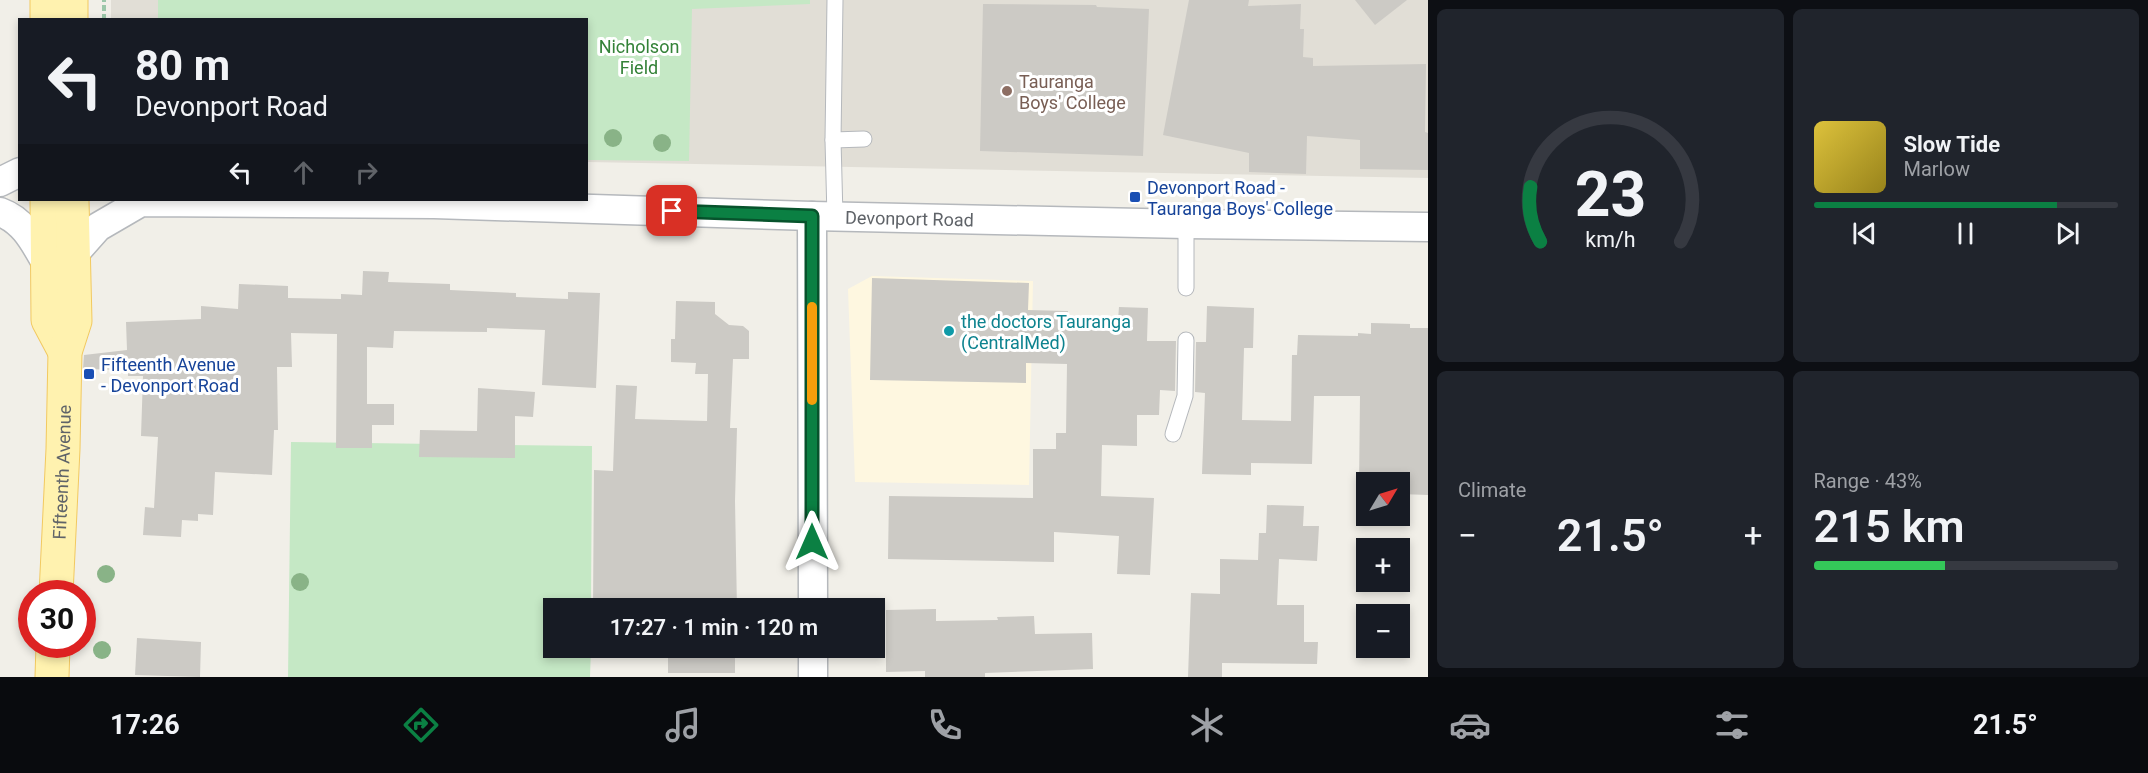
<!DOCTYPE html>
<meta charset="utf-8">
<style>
:root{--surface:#171b24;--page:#20242c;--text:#f1f3f6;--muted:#9ea1a6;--line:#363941;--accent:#0b8043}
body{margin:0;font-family:Roboto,sans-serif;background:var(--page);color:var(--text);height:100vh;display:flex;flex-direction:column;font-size:22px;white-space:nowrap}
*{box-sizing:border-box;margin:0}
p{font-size:20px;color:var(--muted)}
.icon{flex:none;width:33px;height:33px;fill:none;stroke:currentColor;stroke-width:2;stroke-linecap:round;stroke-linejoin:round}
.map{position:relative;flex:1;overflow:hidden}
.drawer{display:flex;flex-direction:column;gap:9px;padding:9px;background:#0d0f14;width:720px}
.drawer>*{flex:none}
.banner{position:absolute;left:18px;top:18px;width:570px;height:183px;border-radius:0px;box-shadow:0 3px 9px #0003;background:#171b24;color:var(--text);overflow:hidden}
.needle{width:39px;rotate:52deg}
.tools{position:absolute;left:1356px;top:472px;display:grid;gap:12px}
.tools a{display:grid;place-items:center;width:54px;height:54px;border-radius:0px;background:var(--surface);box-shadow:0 3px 9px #0003;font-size:30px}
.speed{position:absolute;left:18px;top:580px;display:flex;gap:12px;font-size:30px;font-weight:700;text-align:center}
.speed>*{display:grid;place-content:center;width:78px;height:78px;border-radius:50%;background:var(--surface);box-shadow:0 3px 9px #0003;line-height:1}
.speed .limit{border:9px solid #d22;background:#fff;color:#111}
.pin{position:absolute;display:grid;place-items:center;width:51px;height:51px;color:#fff;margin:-26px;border-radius:12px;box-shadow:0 3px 9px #0006}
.me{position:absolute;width:66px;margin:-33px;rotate:0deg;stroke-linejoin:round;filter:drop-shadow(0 0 4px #0008)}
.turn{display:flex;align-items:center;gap:21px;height:126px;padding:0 18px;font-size:27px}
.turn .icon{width:78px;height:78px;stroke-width:2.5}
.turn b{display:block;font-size:42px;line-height:51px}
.lanes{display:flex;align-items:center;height:57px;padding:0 18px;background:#0003;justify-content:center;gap:30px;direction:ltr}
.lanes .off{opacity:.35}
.big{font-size:45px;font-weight:600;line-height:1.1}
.drawer .widget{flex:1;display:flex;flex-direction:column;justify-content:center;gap:9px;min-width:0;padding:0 21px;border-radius:9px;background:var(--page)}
.drawer .dial{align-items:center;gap:0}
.dial svg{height:156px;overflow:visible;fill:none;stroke:var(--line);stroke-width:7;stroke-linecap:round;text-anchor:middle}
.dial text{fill:var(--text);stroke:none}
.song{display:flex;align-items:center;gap:18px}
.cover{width:72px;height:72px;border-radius:9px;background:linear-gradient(135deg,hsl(50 70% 55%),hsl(50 70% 35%))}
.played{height:6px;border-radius:3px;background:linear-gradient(90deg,var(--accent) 80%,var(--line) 80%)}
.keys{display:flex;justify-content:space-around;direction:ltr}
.heat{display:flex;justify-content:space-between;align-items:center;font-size:33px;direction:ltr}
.charge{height:9px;border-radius:4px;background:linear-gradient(90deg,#34c759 43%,var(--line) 0)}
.drawer .tiles{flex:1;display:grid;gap:9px;grid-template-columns:repeat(2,1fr)}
.trip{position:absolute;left:543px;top:598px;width:342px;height:60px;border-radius:0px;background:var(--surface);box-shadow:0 3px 9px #0003;font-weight:600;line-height:60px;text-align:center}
.dock{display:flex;height:96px;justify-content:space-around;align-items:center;background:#090b0e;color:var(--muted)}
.dock .icon{width:42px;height:42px}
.dock .on{color:var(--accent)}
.dock b{font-size:27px;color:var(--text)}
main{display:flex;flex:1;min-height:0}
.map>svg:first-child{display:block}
.commercial{fill:#fef7e0}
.education{fill:#e1ded6}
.green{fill:#c5e8c5}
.building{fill:#cccac5}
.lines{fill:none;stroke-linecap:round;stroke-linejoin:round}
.lane-casing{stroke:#b5b8bc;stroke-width:17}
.street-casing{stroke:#b5b8bc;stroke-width:31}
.primary-casing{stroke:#f2c960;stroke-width:35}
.path{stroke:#9cc7a9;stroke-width:4;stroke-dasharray:6 3;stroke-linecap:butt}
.lane{stroke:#fff;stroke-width:15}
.street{stroke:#fff;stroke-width:28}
.primary{stroke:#fff2af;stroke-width:33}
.tree{fill:#89b387}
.route-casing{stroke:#07532c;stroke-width:15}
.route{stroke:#0b8043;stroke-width:10}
.slow{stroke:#f59e0b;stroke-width:10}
.education-dot{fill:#8d6e63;stroke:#fff;stroke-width:2}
.transit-dot{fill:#1a4fb4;stroke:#fff;stroke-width:2}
.culture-dot{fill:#0f9aa8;stroke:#fff;stroke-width:2}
.labels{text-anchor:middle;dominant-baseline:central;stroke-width:6;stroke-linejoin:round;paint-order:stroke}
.park-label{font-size:18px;fill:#348238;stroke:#fff}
.education-label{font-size:18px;fill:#785e54;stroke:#fff;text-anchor:start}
.transit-label{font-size:18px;fill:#164399;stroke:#fff;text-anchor:start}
.street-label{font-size:18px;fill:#5f6368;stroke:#fff}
.culture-label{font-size:18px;fill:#0d838f;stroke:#fff;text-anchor:start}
</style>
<main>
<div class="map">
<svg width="1428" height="677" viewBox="0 0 1428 677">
<rect width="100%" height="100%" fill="#f1efe8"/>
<path class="commercial" d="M872 276 1033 281 1029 485 855 482 848 289Z"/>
<path class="education" d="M111 0H1428V178L587 162 586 20H111Z"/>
<g class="green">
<path d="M158 0H810V4L692 9 689 161 587 160 586 20H158Z"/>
<path d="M291 442 592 446 591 609H554V648H591L590 677H288Z"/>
</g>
<g class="building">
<path d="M1189 0H1249L1248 6 1301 4 1300 29H1304L1303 57 1313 58V66L1426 64 1425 132 1428 133V170L1360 169V140L1307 136 1306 174 1249 172V153L1163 135Z"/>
<path d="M1355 0H1407L1375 25Z"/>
<path d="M983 4 1096 5 1097 7 1149 9 1143 156 980 151Z"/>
<path d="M363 271 389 272 388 282 450 284V290L516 293V297L568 299V292L600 293 596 388 542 385 545 330 487 328V332L394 331 393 348 367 347V404H394V425H372V448H336L337 334 291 333 292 367H277L278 430H274L272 475 215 472 213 515 198 514V521L182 520 181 537 143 535 145 507 154 508 158 437 141 436 143 376H128V370L83 369 84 355 127 350 126 322 201 319V306L238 309 239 284 288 286V298L341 299V294L362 295Z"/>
<path d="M872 278 1029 283 1028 310 1068 311V319L1118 320 1119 307 1148 308 1147 341H1176L1175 391 1160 390 1159 415H1137V446L1102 445 1101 496 1154 498 1150 575 1117 574 1119 536 1054 532V562L888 559 889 496 1033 498V449H1056V433H1066L1067 364 1026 363V383L870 380Z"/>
<path d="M676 301 715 302V314L729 325 743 326 749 331V359H733L730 428H737L735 501 737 609H714L713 606 593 607 594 470 613 471 616 385 637 386 635 419 707 421 708 374H695L696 363 671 362V339H675Z"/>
<path d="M1207 306 1254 308 1253 348H1244L1242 420 1291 421 1292 355H1297L1298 335 1358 336V333L1371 334V323L1410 324V328H1428V495L1400 494V483H1366V488L1359 487 1360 396H1314L1312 464 1251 463V475L1202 474 1205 393 1195 392 1196 342H1206Z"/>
<path d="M478 388 535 392 533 417 515 416V458L419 457 420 430 477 431Z"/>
<path d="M1267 505 1304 506 1303 526H1319L1317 561 1279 559 1277 605H1304V642H1318L1317 664 1222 663V677H1188L1191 593 1220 594V559L1258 560 1259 533H1266Z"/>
<path d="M936 609V621L998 620 997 617 1034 616 1035 634 1092 633 1093 669 985 673V677H925V671L886 672V610Z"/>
<path d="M137 638 201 642 200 677 135 675Z"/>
<rect x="668" y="648" width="67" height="25"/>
</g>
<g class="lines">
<defs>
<g id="lane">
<path d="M835 0 833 140 835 217"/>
<path d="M833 140 864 139"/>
<path d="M1186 224V288"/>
<path d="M1173 434 1185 396 1186 340"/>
</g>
<g id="street">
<path d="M0 182 20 172"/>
<path d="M0 212C25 221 35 244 48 266"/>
<path d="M812 216 813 609"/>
<path id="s1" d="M73 255 98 227 141 202 434 204 812 216 1186 224 1428 227"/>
<path d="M813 648V677"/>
</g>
<g id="primary">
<path d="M71 0V20"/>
<path d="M47 20V0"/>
<path d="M47 200 48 320 65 352"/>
<path id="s2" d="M56 594 63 449 65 352 75 321 72 200"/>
<path d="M52 677 53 645"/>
</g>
</defs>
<use href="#lane" class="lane-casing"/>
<use href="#street" class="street-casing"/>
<use href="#primary" class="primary-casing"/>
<path class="path" d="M104 20V0"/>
<use href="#lane" class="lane"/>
<use href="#street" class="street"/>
<use href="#primary" class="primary"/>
</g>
<g class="tree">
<circle cx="613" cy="138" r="9"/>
<circle cx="662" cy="143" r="9"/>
<circle cx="106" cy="574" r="9"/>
<circle cx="300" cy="582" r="9"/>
<circle cx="102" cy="650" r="9"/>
</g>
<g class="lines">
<defs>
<path id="route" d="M672 211 812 216V542"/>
</defs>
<use href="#route" class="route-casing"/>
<use href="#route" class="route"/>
<path class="slow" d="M812 307V400"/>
</g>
<circle class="education-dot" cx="1007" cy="91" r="6"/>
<g class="transit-dot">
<rect x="1129" y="191" width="12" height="12" rx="3"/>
<rect x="83" y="368" width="12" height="12" rx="3"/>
</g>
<circle class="culture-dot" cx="949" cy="331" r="6"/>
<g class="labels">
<g class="park-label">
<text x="639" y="46">Nicholson<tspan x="639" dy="21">Field</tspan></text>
</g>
<g class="education-label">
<text x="1019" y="81">Tauranga<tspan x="1019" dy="21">Boys' College</tspan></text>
</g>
<g class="transit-label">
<text x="1147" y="187">Devonport Road -<tspan x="1147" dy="21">Tauranga Boys' College</tspan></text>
<text x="101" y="364">Fifteenth Avenue<tspan x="101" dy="21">- Devonport Road</tspan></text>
</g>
<g class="street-label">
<text stroke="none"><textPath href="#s1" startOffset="856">Devonport Road</textPath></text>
<text stroke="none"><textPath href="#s2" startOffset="122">Fifteenth Avenue</textPath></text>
</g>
<g class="culture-label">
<text x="961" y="321">the doctors Tauranga<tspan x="961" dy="21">(CentralMed)</tspan></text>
</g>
</g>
</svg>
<div class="tools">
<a><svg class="needle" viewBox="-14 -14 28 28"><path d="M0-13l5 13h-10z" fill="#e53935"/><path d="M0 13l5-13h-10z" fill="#9ea1a6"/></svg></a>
<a>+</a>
<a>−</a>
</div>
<div class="speed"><div class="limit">30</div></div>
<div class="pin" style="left:672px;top:211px;background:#d93025"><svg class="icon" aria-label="arrive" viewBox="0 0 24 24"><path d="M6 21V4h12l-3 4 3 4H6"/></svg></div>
<svg class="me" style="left:812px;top:542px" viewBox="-20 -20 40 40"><path d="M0-17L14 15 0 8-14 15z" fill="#0b8043" stroke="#fff" stroke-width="4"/></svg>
<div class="trip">17:27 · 1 min · 120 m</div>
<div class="banner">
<div class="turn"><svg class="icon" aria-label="left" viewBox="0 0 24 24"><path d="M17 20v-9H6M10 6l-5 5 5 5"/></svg><div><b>80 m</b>Devonport Road</div></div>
<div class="lanes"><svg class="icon" aria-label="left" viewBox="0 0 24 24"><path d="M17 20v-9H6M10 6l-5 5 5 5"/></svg><svg class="icon off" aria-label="ahead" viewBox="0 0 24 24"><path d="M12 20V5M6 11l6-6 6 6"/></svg><svg class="icon off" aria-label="right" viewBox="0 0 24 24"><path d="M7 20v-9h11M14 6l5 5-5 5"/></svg></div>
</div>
</div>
<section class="drawer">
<div class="tiles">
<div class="widget dial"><svg viewBox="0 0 100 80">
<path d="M14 69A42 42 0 1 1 86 69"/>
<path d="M14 69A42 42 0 0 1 9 41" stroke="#0b8043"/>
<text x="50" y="56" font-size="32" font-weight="700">23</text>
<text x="50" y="72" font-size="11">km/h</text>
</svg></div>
<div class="widget">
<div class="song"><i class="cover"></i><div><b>Slow Tide</b><p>Marlow</p></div></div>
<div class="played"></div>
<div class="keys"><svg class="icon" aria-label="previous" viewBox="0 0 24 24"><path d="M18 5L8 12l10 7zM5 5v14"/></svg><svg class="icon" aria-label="pause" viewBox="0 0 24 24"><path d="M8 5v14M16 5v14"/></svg><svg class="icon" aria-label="next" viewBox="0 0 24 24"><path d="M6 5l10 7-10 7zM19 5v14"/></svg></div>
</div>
<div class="widget"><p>Climate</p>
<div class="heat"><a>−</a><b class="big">21.5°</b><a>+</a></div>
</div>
<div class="widget"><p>Range · 43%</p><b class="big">215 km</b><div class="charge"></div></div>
</div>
</section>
</main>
<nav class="dock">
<b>17:26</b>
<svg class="icon on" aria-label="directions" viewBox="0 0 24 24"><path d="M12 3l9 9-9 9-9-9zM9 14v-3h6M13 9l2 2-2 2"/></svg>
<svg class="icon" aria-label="music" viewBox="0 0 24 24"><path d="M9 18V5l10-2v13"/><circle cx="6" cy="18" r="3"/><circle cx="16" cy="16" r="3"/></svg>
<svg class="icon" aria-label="phone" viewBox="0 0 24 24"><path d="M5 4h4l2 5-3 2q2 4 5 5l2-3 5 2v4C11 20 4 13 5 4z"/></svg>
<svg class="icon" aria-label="climate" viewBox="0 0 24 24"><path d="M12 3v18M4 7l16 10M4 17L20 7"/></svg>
<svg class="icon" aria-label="car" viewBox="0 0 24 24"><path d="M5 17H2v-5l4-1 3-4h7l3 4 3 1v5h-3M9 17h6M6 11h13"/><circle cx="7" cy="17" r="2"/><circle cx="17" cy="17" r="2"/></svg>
<svg class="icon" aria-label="filters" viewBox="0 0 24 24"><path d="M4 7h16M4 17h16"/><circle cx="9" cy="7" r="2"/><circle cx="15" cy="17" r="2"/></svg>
<b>21.5°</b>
</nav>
